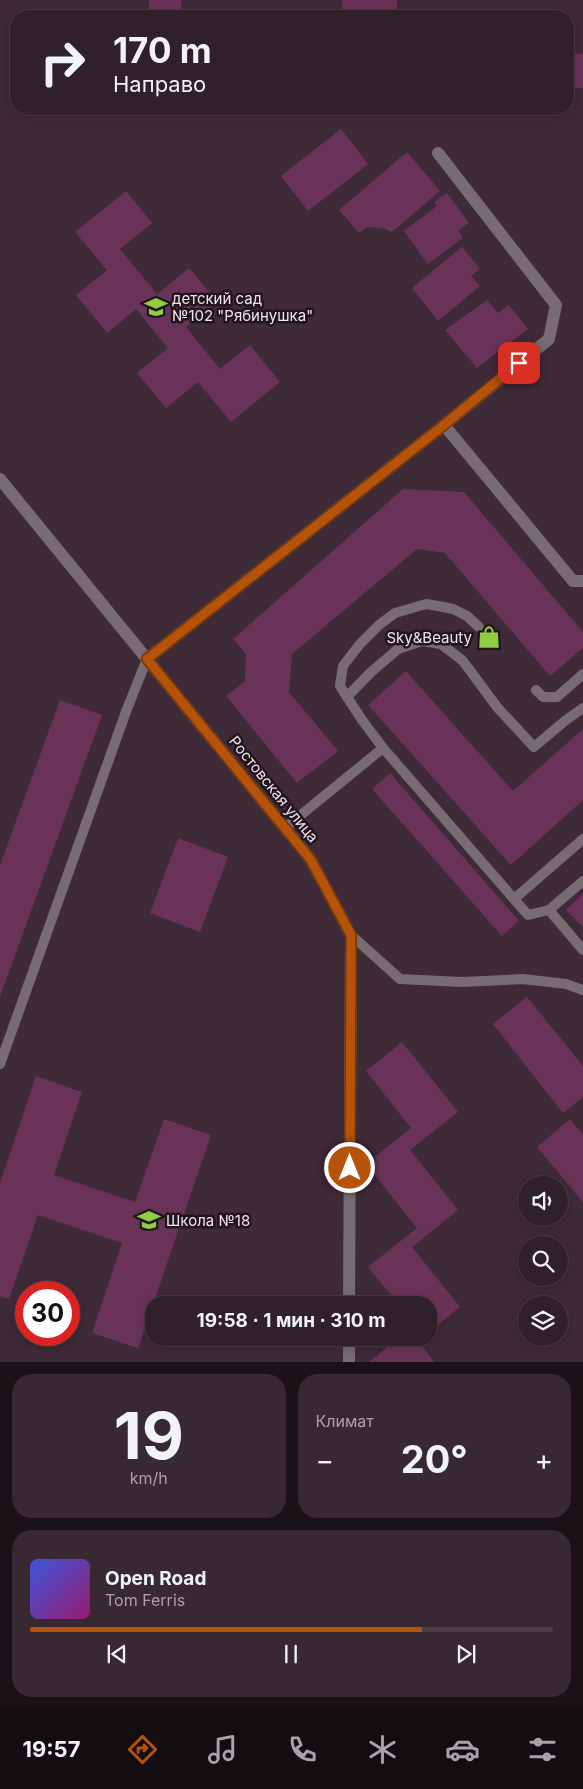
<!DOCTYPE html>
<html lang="ru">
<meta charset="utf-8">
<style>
:root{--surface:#2f202a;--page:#372832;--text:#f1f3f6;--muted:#a7a3a8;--line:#4a3e47;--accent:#b45309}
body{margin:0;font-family:Inter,sans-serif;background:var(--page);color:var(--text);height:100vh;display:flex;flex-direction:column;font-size:19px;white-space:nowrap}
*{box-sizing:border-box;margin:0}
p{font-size:16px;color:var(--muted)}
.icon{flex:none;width:28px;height:28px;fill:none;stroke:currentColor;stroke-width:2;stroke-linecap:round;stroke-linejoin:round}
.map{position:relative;height:1362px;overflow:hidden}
.sheet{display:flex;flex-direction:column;gap:12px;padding:12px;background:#1a1217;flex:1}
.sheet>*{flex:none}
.guide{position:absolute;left:10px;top:10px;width:564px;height:105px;border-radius:20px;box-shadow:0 2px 12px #0003,0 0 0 1px var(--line);background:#2f202a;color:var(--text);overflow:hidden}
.tools{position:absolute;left:518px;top:1176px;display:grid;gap:10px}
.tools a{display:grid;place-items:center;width:50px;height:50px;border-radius:50%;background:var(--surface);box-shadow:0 2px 12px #0003,0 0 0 1px var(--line);font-size:25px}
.speed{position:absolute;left:15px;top:1281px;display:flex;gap:10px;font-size:25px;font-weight:700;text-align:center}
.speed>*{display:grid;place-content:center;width:65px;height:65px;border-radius:50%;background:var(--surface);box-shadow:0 2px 12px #0003,0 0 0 1px var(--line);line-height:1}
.speed .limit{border:8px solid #d22;background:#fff;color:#111}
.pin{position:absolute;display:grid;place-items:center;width:42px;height:42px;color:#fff;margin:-21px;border-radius:10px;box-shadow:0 2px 8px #0006}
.me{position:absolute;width:55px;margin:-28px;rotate:0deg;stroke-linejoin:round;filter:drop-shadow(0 0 4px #0008)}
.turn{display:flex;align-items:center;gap:18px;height:105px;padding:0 20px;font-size:22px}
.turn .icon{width:65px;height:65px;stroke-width:2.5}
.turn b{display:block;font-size:35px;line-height:42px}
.big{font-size:38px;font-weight:700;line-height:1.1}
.sheet .tile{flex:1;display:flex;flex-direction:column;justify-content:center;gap:8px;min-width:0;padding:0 18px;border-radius:20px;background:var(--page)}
.sheet .dial{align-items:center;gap:0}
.dial b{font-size:65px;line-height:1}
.song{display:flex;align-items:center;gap:15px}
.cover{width:60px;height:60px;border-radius:8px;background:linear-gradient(135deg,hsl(230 70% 55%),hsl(320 70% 35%))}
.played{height:5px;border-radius:2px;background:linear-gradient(90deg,var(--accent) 75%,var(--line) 75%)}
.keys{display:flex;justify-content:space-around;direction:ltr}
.heat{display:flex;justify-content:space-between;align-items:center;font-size:28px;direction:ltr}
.sheet .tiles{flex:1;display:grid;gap:12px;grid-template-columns:1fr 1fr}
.tile:last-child{grid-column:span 2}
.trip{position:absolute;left:145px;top:1296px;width:292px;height:50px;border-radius:20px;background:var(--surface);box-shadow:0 2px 12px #0003,0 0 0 1px var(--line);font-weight:700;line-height:50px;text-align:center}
.menu{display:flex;height:80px;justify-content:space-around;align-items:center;background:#130d11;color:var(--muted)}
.menu .icon{width:35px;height:35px}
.menu .current{color:var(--accent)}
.menu b{font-size:22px;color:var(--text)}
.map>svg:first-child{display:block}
.building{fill:#693358}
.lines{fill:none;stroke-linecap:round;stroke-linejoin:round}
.service{stroke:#776c72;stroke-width:10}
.minor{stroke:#776c72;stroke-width:12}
.route-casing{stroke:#753606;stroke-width:12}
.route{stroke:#b45309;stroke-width:9}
.labels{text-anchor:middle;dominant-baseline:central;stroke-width:5;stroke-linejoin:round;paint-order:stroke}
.poi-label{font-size:15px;fill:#f2e4ed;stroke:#20161c;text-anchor:start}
.street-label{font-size:15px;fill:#f2e4ed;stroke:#20161c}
</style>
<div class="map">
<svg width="583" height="1362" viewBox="0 0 583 1362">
<rect width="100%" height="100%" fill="#3f2a38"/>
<g class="building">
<path d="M149 0H181L182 16H149Z"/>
<rect x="342" y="0" width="55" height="16"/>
<rect x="568" y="54" width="15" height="34"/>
<path d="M341 129 368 164 308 211 281 176Z"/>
<path d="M407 152 440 191 392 232 383 228 367 227 359 233 339 210Z"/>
<path d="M126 191 152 223 120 249 157 294 189 268 217 301 186 327 220 369 250 345 280 382 231 422 198 382 166 408 137 373 168 348 136 309 107 333 76 295 107 270 75 232Z"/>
<path d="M447 193 469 223 458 231 463 238 428 264 404 231 437 206 434 202Z"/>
<path d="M462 247 480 269 471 276 480 286 438 321 412 288Z"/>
<path d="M487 300 498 313 509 305 528 329 477 368 445 330Z"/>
<path d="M403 489 464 492 583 632V648L550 676 445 553 417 549 292 654 289 692 338 751 297 783 226 696 245 681 246 654 233 639Z"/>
<path d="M406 671 513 791 583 729V800L511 865 368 705Z"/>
<path d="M60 700 102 715 0 997V865Z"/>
<path d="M390 773 519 921 502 936 372 789Z"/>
<path d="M178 838 228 857 200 932 150 913Z"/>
<path d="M583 894V927L566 910Z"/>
<path d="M527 997 583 1066V1097L563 1113 493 1024Z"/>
<path d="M402 1042 458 1112 410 1150 458 1210 412 1247 460 1307 429 1332V1305H399L368 1267 417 1228 366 1164 411 1128 366 1071Z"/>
<path d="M36 1076 82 1092 54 1175 135 1202 164 1119 211 1135 138 1348 92 1333 122 1243 38 1215 9 1299 0 1296V1183Z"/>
<path d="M570 1119 583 1135V1202L537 1147Z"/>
<path d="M399 1338H422L418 1341 434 1362H369Z"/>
</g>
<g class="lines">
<g class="service">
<path d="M536 690 543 697H557L583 674"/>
<path d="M347 697 370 673 398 649 422 641 441 644 463 661 497 707 534 747 566 720 583 708"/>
<path d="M383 748 514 899 583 839"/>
<path d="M285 828 383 748 362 720 340 686 343 666 360 644 379 625 395 613 426 604 438 606 453 609 467 616 479 627"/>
<path d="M514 899 528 915 549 910 583 950"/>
<path d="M549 910 583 881"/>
<path d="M351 935 400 979 462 982 523 979 566 984 583 990"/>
<path d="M0 1064 127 709 147 659"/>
</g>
<g class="minor">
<path d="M444 425 573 581H583"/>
<path d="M0 479 311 860 351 935 349 1305"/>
<path d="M147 659 444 425 549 339 556 305 438 153"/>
<path d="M349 1362V1338"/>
</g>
</g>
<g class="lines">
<defs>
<path id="route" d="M350 1168 351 935 311 860 147 659 444 425 519 363"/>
</defs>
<use href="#route" class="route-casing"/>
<use href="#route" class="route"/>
</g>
<defs>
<symbol id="school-bare" viewBox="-9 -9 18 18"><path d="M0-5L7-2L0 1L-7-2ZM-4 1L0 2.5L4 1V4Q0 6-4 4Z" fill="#91cd40" stroke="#20161c" stroke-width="2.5" paint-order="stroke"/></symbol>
<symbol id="shop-bare" viewBox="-9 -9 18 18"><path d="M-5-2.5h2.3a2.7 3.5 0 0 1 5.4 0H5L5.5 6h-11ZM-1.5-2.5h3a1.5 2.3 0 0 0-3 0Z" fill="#91cd40" stroke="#20161c" stroke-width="2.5" paint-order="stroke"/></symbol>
</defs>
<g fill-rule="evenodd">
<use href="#school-bare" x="140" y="291" width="32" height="32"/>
<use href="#shop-bare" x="473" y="621" width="32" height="32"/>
<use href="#school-bare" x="133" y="1204" width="32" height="32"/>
</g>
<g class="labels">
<g class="poi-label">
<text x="172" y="298">детский сад<tspan x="172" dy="17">№102 "Рябинушка"</tspan></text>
<text x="472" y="637" text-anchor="end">Sky&amp;Beauty</text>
<text x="166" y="1220">Школа №18</text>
</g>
<g class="street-label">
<text transform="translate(274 789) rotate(51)">Ростовская улица</text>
</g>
</g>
</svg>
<div class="tools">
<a><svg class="icon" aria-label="sound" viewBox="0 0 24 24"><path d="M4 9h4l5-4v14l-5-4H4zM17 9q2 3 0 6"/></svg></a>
<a><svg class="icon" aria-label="search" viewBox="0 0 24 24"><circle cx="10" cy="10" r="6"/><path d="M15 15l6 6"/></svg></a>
<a><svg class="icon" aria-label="layers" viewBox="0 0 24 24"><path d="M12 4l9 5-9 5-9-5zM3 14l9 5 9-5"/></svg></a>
</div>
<div class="speed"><div class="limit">30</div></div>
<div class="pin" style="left:519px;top:363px;background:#d93025"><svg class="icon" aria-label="arrive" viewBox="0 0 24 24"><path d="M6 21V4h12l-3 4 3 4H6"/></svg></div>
<svg class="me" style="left:350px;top:1168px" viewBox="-20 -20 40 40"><circle r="17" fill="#b45309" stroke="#fff" stroke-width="3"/><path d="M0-11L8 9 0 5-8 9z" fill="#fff"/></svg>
<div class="trip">19:58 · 1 мин · 310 m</div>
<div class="guide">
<div class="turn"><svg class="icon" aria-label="right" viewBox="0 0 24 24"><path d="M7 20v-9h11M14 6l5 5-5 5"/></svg><div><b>170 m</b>Направо</div></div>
</div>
</div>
<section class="sheet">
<div class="tiles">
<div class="tile dial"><b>19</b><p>km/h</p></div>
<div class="tile"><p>Климат</p>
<div class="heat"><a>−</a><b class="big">20°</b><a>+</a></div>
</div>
<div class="tile">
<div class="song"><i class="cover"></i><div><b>Open Road</b><p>Tom Ferris</p></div></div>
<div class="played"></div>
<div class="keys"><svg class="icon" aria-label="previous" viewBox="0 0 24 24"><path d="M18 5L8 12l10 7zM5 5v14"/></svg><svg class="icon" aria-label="pause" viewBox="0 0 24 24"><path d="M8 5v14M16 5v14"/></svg><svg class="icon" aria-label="next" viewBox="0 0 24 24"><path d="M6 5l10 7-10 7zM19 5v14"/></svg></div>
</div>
</div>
</section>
<nav class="menu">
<b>19:57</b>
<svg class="icon current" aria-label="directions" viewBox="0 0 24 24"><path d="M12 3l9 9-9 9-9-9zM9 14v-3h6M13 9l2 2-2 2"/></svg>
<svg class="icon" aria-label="music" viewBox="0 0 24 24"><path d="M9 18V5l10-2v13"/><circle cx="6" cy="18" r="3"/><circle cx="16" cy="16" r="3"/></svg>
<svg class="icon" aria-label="phone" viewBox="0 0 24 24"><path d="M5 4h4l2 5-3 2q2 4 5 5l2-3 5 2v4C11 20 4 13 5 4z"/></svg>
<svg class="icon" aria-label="climate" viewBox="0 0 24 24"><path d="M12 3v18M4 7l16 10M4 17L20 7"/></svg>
<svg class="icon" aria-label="car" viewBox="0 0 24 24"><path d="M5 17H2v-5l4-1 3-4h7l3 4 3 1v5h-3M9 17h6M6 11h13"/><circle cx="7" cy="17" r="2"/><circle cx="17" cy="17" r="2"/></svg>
<svg class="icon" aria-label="filters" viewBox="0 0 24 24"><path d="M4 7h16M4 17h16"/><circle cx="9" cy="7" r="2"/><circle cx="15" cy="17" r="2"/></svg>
</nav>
